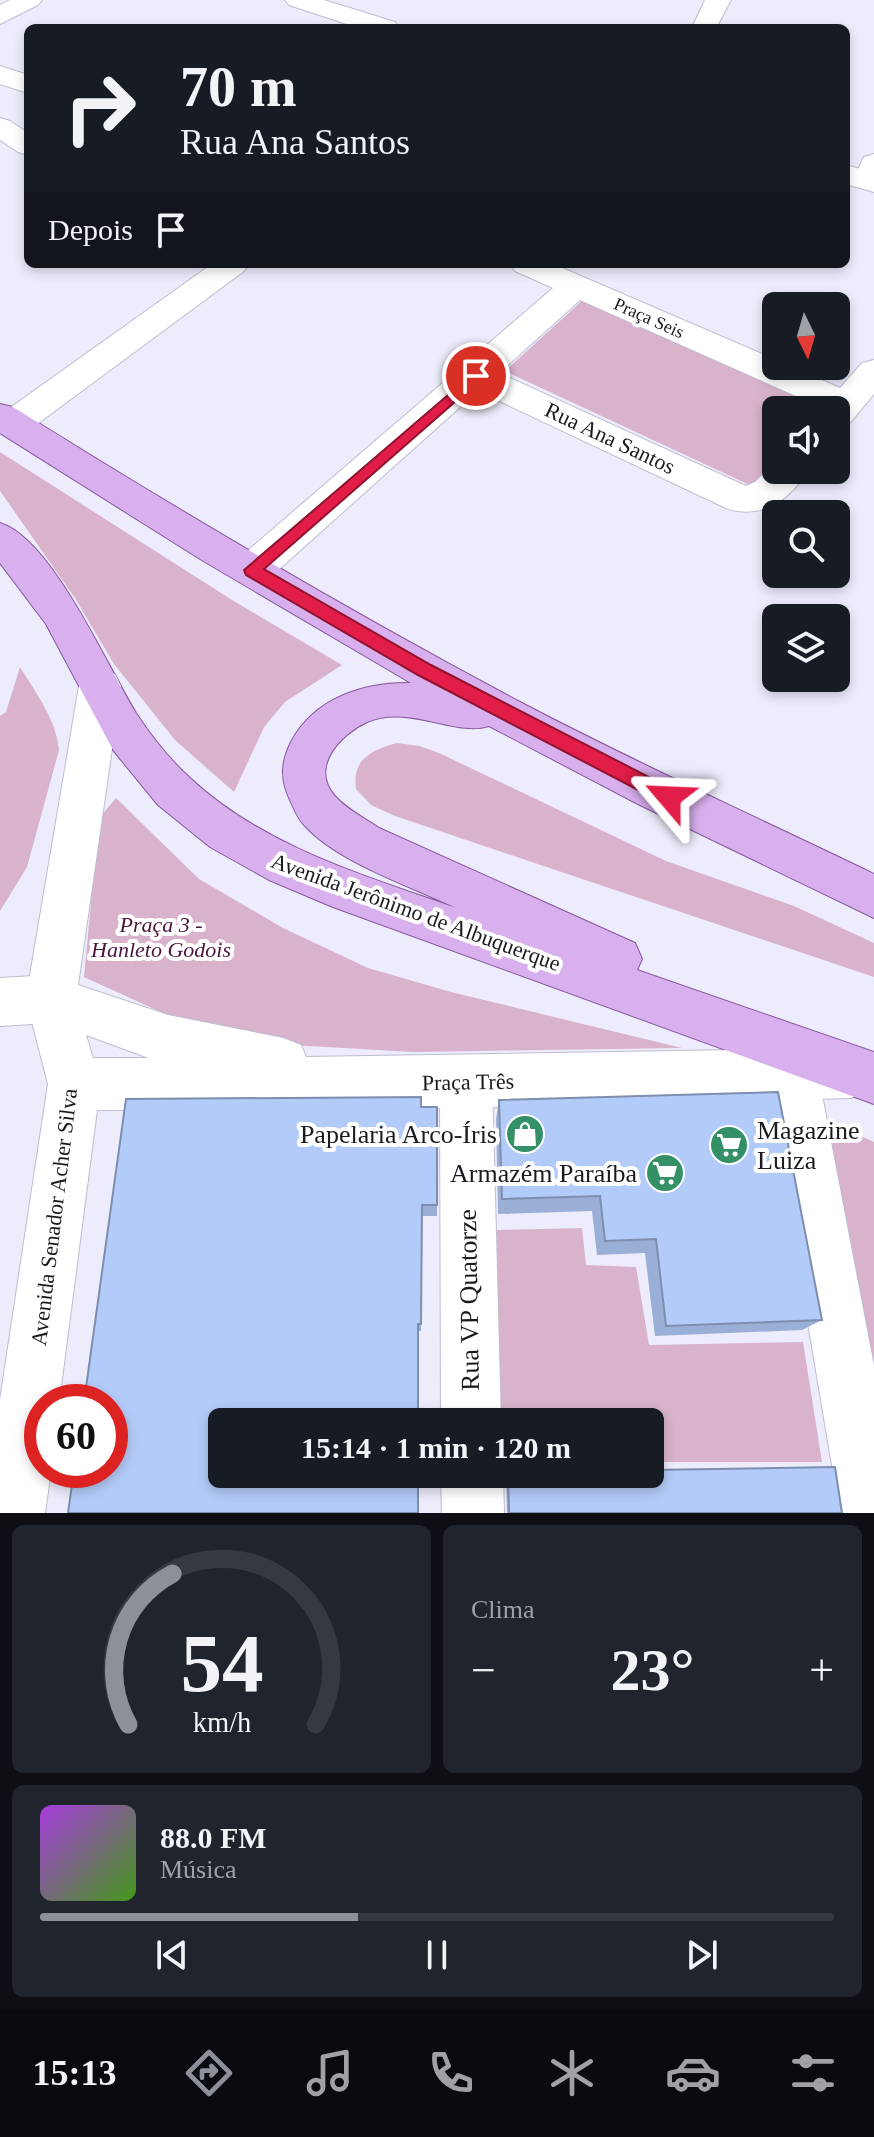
<!DOCTYPE html>
<html lang="pt">
<meta charset="utf-8">
<style>
:root{--surface:#171b24;--page:#20242c;--text:#f1f3f6;--muted:#9ea1a6;--line:#363941;--accent:#8c9099}
body{margin:0;font-family:"Times New Roman",serif;background:var(--page);color:var(--text);height:100vh;display:flex;flex-direction:column;font-size:30px;white-space:nowrap}
*{box-sizing:border-box;margin:0}
p{font-size:26px;color:var(--muted)}
.icon{flex:none;width:44px;height:44px;fill:none;stroke:currentColor;stroke-width:2;stroke-linecap:round;stroke-linejoin:round}
.map{position:relative;height:1513px;overflow:hidden}
.sheet{display:flex;flex-direction:column;gap:12px;padding:12px;background:#0d0f14;flex:1}
.sheet>*{flex:none}
.banner{position:absolute;left:24px;top:24px;width:826px;height:244px;border-radius:12px;box-shadow:0 4px 12px #0003;background:#171b24;color:var(--text);overflow:hidden}
.needle{width:52px;rotate:175deg}
.fabs{position:absolute;left:762px;top:292px;display:grid;gap:16px}
.fabs a{display:grid;place-items:center;width:88px;height:88px;border-radius:12px;background:var(--surface);box-shadow:0 4px 12px #0003;font-size:40px}
.speed{position:absolute;left:24px;top:1384px;display:flex;gap:16px;font-size:40px;font-weight:700;text-align:center}
.speed>*{display:grid;place-content:center;width:104px;height:104px;border-radius:50%;background:var(--surface);box-shadow:0 4px 12px #0003;line-height:1}
.speed .limit{border:12px solid #d22;background:#fff;color:#111}
.pin{position:absolute;display:grid;place-items:center;width:68px;height:68px;color:#fff;margin:-34px;border:4px solid #fff;border-radius:50%;box-shadow:0 2px 8px #0007}
.me{position:absolute;width:88px;margin:-44px;rotate:296deg;stroke-linejoin:round;filter:drop-shadow(0 0 6px #0008)}
.turn{display:flex;align-items:center;gap:28px;height:168px;padding:0 24px;font-size:36px}
.turn .icon{width:104px;height:104px;stroke-width:2.5}
.turn b{display:block;font-size:56px;line-height:68px}
.then{display:flex;align-items:center;height:76px;padding:0 24px;background:#0003;gap:16px;font-size:30px}
.big{font-size:60px;font-weight:700;line-height:1.1}
.sheet .widget{flex:1;display:flex;flex-direction:column;justify-content:center;gap:12px;min-width:0;padding:0 28px;border-radius:12px;background:var(--page)}
.sheet .dial{align-items:center;gap:0}
.dial svg{height:208px;overflow:visible;fill:none;stroke:var(--line);stroke-width:7;stroke-linecap:round;text-anchor:middle}
.dial text{fill:var(--text);stroke:none}
.song{display:flex;align-items:center;gap:24px}
.cover{width:96px;height:96px;border-radius:12px;background:linear-gradient(135deg,hsl(280 70% 55%),hsl(100 70% 35%))}
.played{height:8px;border-radius:4px;background:linear-gradient(90deg,var(--accent) 40%,var(--line) 40%)}
.keys{display:flex;justify-content:space-around;direction:ltr}
.heat{display:flex;justify-content:space-between;align-items:center;font-size:44px;direction:ltr}
.sheet .tiles{flex:1;display:grid;gap:12px;grid-template-columns:1fr 1fr}
.widget:last-child{grid-column:span 2}
.trip{position:absolute;left:208px;top:1408px;width:456px;height:80px;border-radius:12px;background:var(--surface);box-shadow:0 4px 12px #0003;font-weight:700;line-height:80px;text-align:center}
.dock{display:flex;height:128px;justify-content:space-around;align-items:center;background:#090b0e;color:var(--muted)}
.dock .icon{width:56px;height:56px}
.dock .current{color:var(--accent)}
.dock b{font-size:36px;color:var(--text)}
.map>svg:first-child{display:block}
.green{fill:#d8b3cb}
.lines{fill:none;stroke-linecap:round;stroke-linejoin:round}
.minor-casing{stroke:#bebdd1;stroke-width:2}
.tertiary-casing{stroke:#bebdd1;stroke-width:2}
.primary-casing{stroke:#86599f;stroke-width:2}
.minor{fill:#fff;fill-rule:evenodd}
.tertiary{fill:#fff;fill-rule:evenodd}
.primary{fill:#d9b0ee;fill-rule:evenodd}
.wall{fill:#9aafd5}
.building{fill:#b3cbf8;stroke:#7d8eae;stroke-width:2}
.route{fill:#e11d48;stroke:#92132f;stroke-width:2}
.labels{text-anchor:middle;dominant-baseline:central;stroke-width:8;stroke-linejoin:round;paint-order:stroke}
.far-street-label{font-size:18px;fill:#1a1a21;stroke:#fff}
.street-label{font-size:22px;fill:#1a1a21;stroke:#fff}
.park-label{font-size:22px;font-style:italic;fill:#4b143d;stroke:#fff}
.near-poi-label{font-size:26px;fill:#1a1a21;stroke:#fff;text-anchor:end}
.near-street-label{font-size:26px;fill:#1a1a21;stroke:#fff}
</style>
<div class="map">
<svg width="874" height="1513" viewBox="0 0 874 1513">
<rect width="100%" height="100%" fill="#edecfc"/>
<g class="green">
<path d="M585 298 834 410H776V469L756 488 505 371Z"/>
<path d="M0 452 232 600 342 665 285 702 264 727 234 792 175 740 114 664 75 598 0 491Z"/>
<path d="M20 667C36 693 56 719 59 750L27 867 0 911V716L6 712Z"/>
<path d="M397 743 419 746 439 753 666 861 794 906 874 943V977L395 816 371 805 356 789C352 759 371 750 397 743Z"/>
<path d="M116 798 199 879 283 928 368 968 451 992 682 1048 413 1052 291 1045 231 1035 165 1014 84 977 99 818Z"/>
<path d="M825 1121 874 1142V1370Z"/>
<path d="M582 1228 586 1265 636 1267 649 1345 803 1342 822 1462H650V1422H499L497 1230Z"/>
</g>
<g class="lines">
<defs>
<g id="minor">
<path d="M10 0H42L38 5 0 24V5Z"/>
<path d="M705 0H731L716 28H692Z"/>
<path d="M0 66 28 75V93L0 84Z"/>
<path d="M0 118 10 121 28 133V155L18 152 0 140Z"/>
<path d="M874 154V188L856 187 852 181 864 157Z"/>
<path d="M212 264H249L244 271 25 433 12 436 0 433V415Z"/>
<path d="M510 264H553L776 360V366H790L840 388 862 363 874 360V394L849 424 836 427V410H821L823 408 580 300 499 373 746 486 755 482 776 461V470H808C790 500 763 519 728 509L478 391 266 581 252 585 238 581 232 570 238 559 553 288 515 271Z"/>
<path d="M51 975 69 982 76 999 69 1016 51 1023 0 1026V978Z"/>
<path d="M792 1049 810 1056 818 1074 874 1366V1513H840L766 1074 774 1056Z"/>
<path d="M466 1056 484 1064 492 1082 501 1422H441L440 1082 448 1064Z"/>
<path d="M441 1474H503L504 1513H442Z"/>
</g>
<g id="tertiary">
<path d="M285 0H324L395 22 399 28H359L289 5Z"/>
<path d="M846 165 874 173V192L846 184Z"/>
<path d="M100 669 115 674 121 686 78 985 168 1015 283 1038 301 1045 306 1057 851 1048 869 1055C874 1069 874 1077 869 1091L851 1098 466 1108 97 1110 59 1402H42V1470H51L45 1513H0V1400L48 1084 26 999 79 686 85 674ZM86 1035 149 1058H93Z"/>
</g>
<path id="primary" d="M0 404 13 407C179 511 347 610 520 702 636 763 756 817 874 874V918L638 804 489 726C455 737 410 704 367 722 341 734 310 766 334 795 346 809 364 818 379 828L635 943 642 959 637 970 874 1052V1104L333 907 269 880 210 847 158 805 113 750 46 624 0 563V523C52 539 107 666 136 713 151 736 169 759 190 778 264 847 363 875 456 908 411 886 339 863 305 826 298 819 294 809 290 800 280 779 281 762 291 742 314 698 364 682 411 683L200 559 0 433Z"/>
</defs>
<use href="#minor" class="minor-casing"/>
<use href="#tertiary" class="tertiary-casing"/>
<use href="#primary" class="primary-casing"/>
<use href="#minor" class="minor"/>
<use href="#tertiary" class="tertiary"/>
<use href="#primary" class="primary"/>
</g>
<g class="wall">
<path d="M126 1099 437 1107V1216H422L421 1331H419Z"/>
<path d="M499 1100 822 1320 802 1330 655 1336 645 1253 597 1255 592 1211 498 1214 496 1119Z"/>
<path d="M506 1474H650L507 1513Z"/>
</g>
<g class="building">
<path d="M778 1092 822 1320 666 1326 656 1239 605 1241 600 1196 502 1199 499 1100Z"/>
<path d="M421 1097V1107H437V1205H422L421 1324H418V1422H222V1474H418V1513H68L74 1470H110V1402H84L126 1099Z"/>
<path d="M835 1467 842 1513H508H509L508 1474H650V1470Z"/>
</g>
<path class="route" d="M476 371 483 376 481 379 264 569 431 665 676 791 679 797 676 803H663L418 675 246 575 244 570Z"/>
<defs>
<symbol id="shop-disc" viewBox="-11 -11 22 22"><circle r="9.5" fill="#349067" stroke="#fff"/><path d="M-5-2.5h2.3a2.7 3.5 0 0 1 5.4 0H5L5.5 6h-11ZM-1.5-2.5h3a1.5 2.3 0 0 0-3 0Z" fill="#fff"/></symbol>
<symbol id="supermarket-disc" viewBox="-11 -11 22 22"><circle r="9.5" fill="#349067" stroke="#fff"/><path d="M-6-5.5h2.5l.6 2H6L4.5 2H-2.5L-4.4-4H-6ZM-1.5 3.2a1.3 1.3 0 1 0 .1 0ZM3 3.2a1.3 1.3 0 1 0 .1 0Z" fill="#fff"/></symbol>
</defs>
<g fill-rule="evenodd">
<use href="#shop-disc" x="503" y="1112" width="44" height="44"/>
<use href="#supermarket-disc" x="707" y="1123" width="44" height="44"/>
<use href="#supermarket-disc" x="643" y="1151" width="44" height="44"/>
</g>
<g class="labels">
<g class="far-street-label">
<text transform="translate(649 318) rotate(24)">Praça Seis</text>
</g>
<g class="street-label">
<text transform="translate(610 438) rotate(25)">Rua Ana Santos</text>
<text transform="translate(416 912) rotate(20)">Avenida Jerônimo de Albuquerque</text>
<text transform="translate(468 1082) rotate(-1)">Praça Três</text>
<text transform="translate(54 1217) rotate(-83)">Avenida Senador Acher Silva</text>
</g>
<g class="park-label">
<text x="161" y="924">Praça 3 -<tspan x="161" dy="25">Hanleto Godois</tspan></text>
</g>
<g class="near-poi-label">
<text x="757" y="1130" text-anchor="start">Magazine<tspan x="757" dy="30">Luiza</tspan></text>
<text x="497" y="1134">Papelaria Arco-Íris</text>
<text x="637" y="1173">Armazém Paraíba</text>
</g>
<g class="near-street-label">
<text transform="translate(469 1300) rotate(-91)">Rua VP Quatorze</text>
</g>
</g>
</svg>
<div class="fabs">
<a><svg class="needle" viewBox="-14 -14 28 28"><path d="M0-13l5 13h-10z" fill="#e53935"/><path d="M0 13l5-13h-10z" fill="#9ea1a6"/></svg></a>
<a><svg class="icon" aria-label="sound" viewBox="0 0 24 24"><path d="M4 9h4l5-4v14l-5-4H4zM17 9q2 3 0 6"/></svg></a>
<a><svg class="icon" aria-label="search" viewBox="0 0 24 24"><circle cx="10" cy="10" r="6"/><path d="M15 15l6 6"/></svg></a>
<a><svg class="icon" aria-label="layers" viewBox="0 0 24 24"><path d="M12 4l9 5-9 5-9-5zM3 14l9 5 9-5"/></svg></a>
</div>
<div class="speed"><div class="limit">60</div></div>
<div class="pin" style="left:476px;top:376px;background:#d93025"><svg class="icon" aria-label="arrive" viewBox="0 0 24 24"><path d="M6 21V4h12l-3 4 3 4H6"/></svg></div>
<svg class="me" style="left:669px;top:797px" viewBox="-20 -20 40 40"><path d="M0-17L14 15 0 8-14 15z" fill="#e11d48" stroke="#fff" stroke-width="4"/></svg>
<div class="trip">15:14 · 1 min · 120 m</div>
<div class="banner">
<div class="turn"><svg class="icon" aria-label="right" viewBox="0 0 24 24"><path d="M7 20v-9h11M14 6l5 5-5 5"/></svg><div><b>70 m</b>Rua Ana Santos</div></div>
<div class="then">Depois<svg class="icon" aria-label="arrive" viewBox="0 0 24 24"><path d="M6 21V4h12l-3 4 3 4H6"/></svg></div>
</div>
</div>
<section class="sheet">
<div class="tiles">
<div class="widget dial"><svg viewBox="0 0 100 80">
<path d="M14 69A42 42 0 1 1 86 69"/>
<path d="M14 69A42 42 0 0 1 31 11" stroke="#8c9099"/>
<text x="50" y="56" font-size="32" font-weight="700">54</text>
<text x="50" y="72" font-size="11">km/h</text>
</svg></div>
<div class="widget"><p>Clima</p>
<div class="heat"><a>−</a><b class="big">23°</b><a>+</a></div>
</div>
<div class="widget">
<div class="song"><i class="cover"></i><div><b>88.0 FM</b><p>Música</p></div></div>
<div class="played"></div>
<div class="keys"><svg class="icon" aria-label="previous" viewBox="0 0 24 24"><path d="M18 5L8 12l10 7zM5 5v14"/></svg><svg class="icon" aria-label="pause" viewBox="0 0 24 24"><path d="M8 5v14M16 5v14"/></svg><svg class="icon" aria-label="next" viewBox="0 0 24 24"><path d="M6 5l10 7-10 7zM19 5v14"/></svg></div>
</div>
</div>
</section>
<nav class="dock">
<b>15:13</b>
<svg class="icon current" aria-label="directions" viewBox="0 0 24 24"><path d="M12 3l9 9-9 9-9-9zM9 14v-3h6M13 9l2 2-2 2"/></svg>
<svg class="icon" aria-label="music" viewBox="0 0 24 24"><path d="M9 18V5l10-2v13"/><circle cx="6" cy="18" r="3"/><circle cx="16" cy="16" r="3"/></svg>
<svg class="icon" aria-label="phone" viewBox="0 0 24 24"><path d="M5 4h4l2 5-3 2q2 4 5 5l2-3 5 2v4C11 20 4 13 5 4z"/></svg>
<svg class="icon" aria-label="climate" viewBox="0 0 24 24"><path d="M12 3v18M4 7l16 10M4 17L20 7"/></svg>
<svg class="icon" aria-label="car" viewBox="0 0 24 24"><path d="M5 17H2v-5l4-1 3-4h7l3 4 3 1v5h-3M9 17h6M6 11h13"/><circle cx="7" cy="17" r="2"/><circle cx="17" cy="17" r="2"/></svg>
<svg class="icon" aria-label="filters" viewBox="0 0 24 24"><path d="M4 7h16M4 17h16"/><circle cx="9" cy="7" r="2"/><circle cx="15" cy="17" r="2"/></svg>
</nav>
